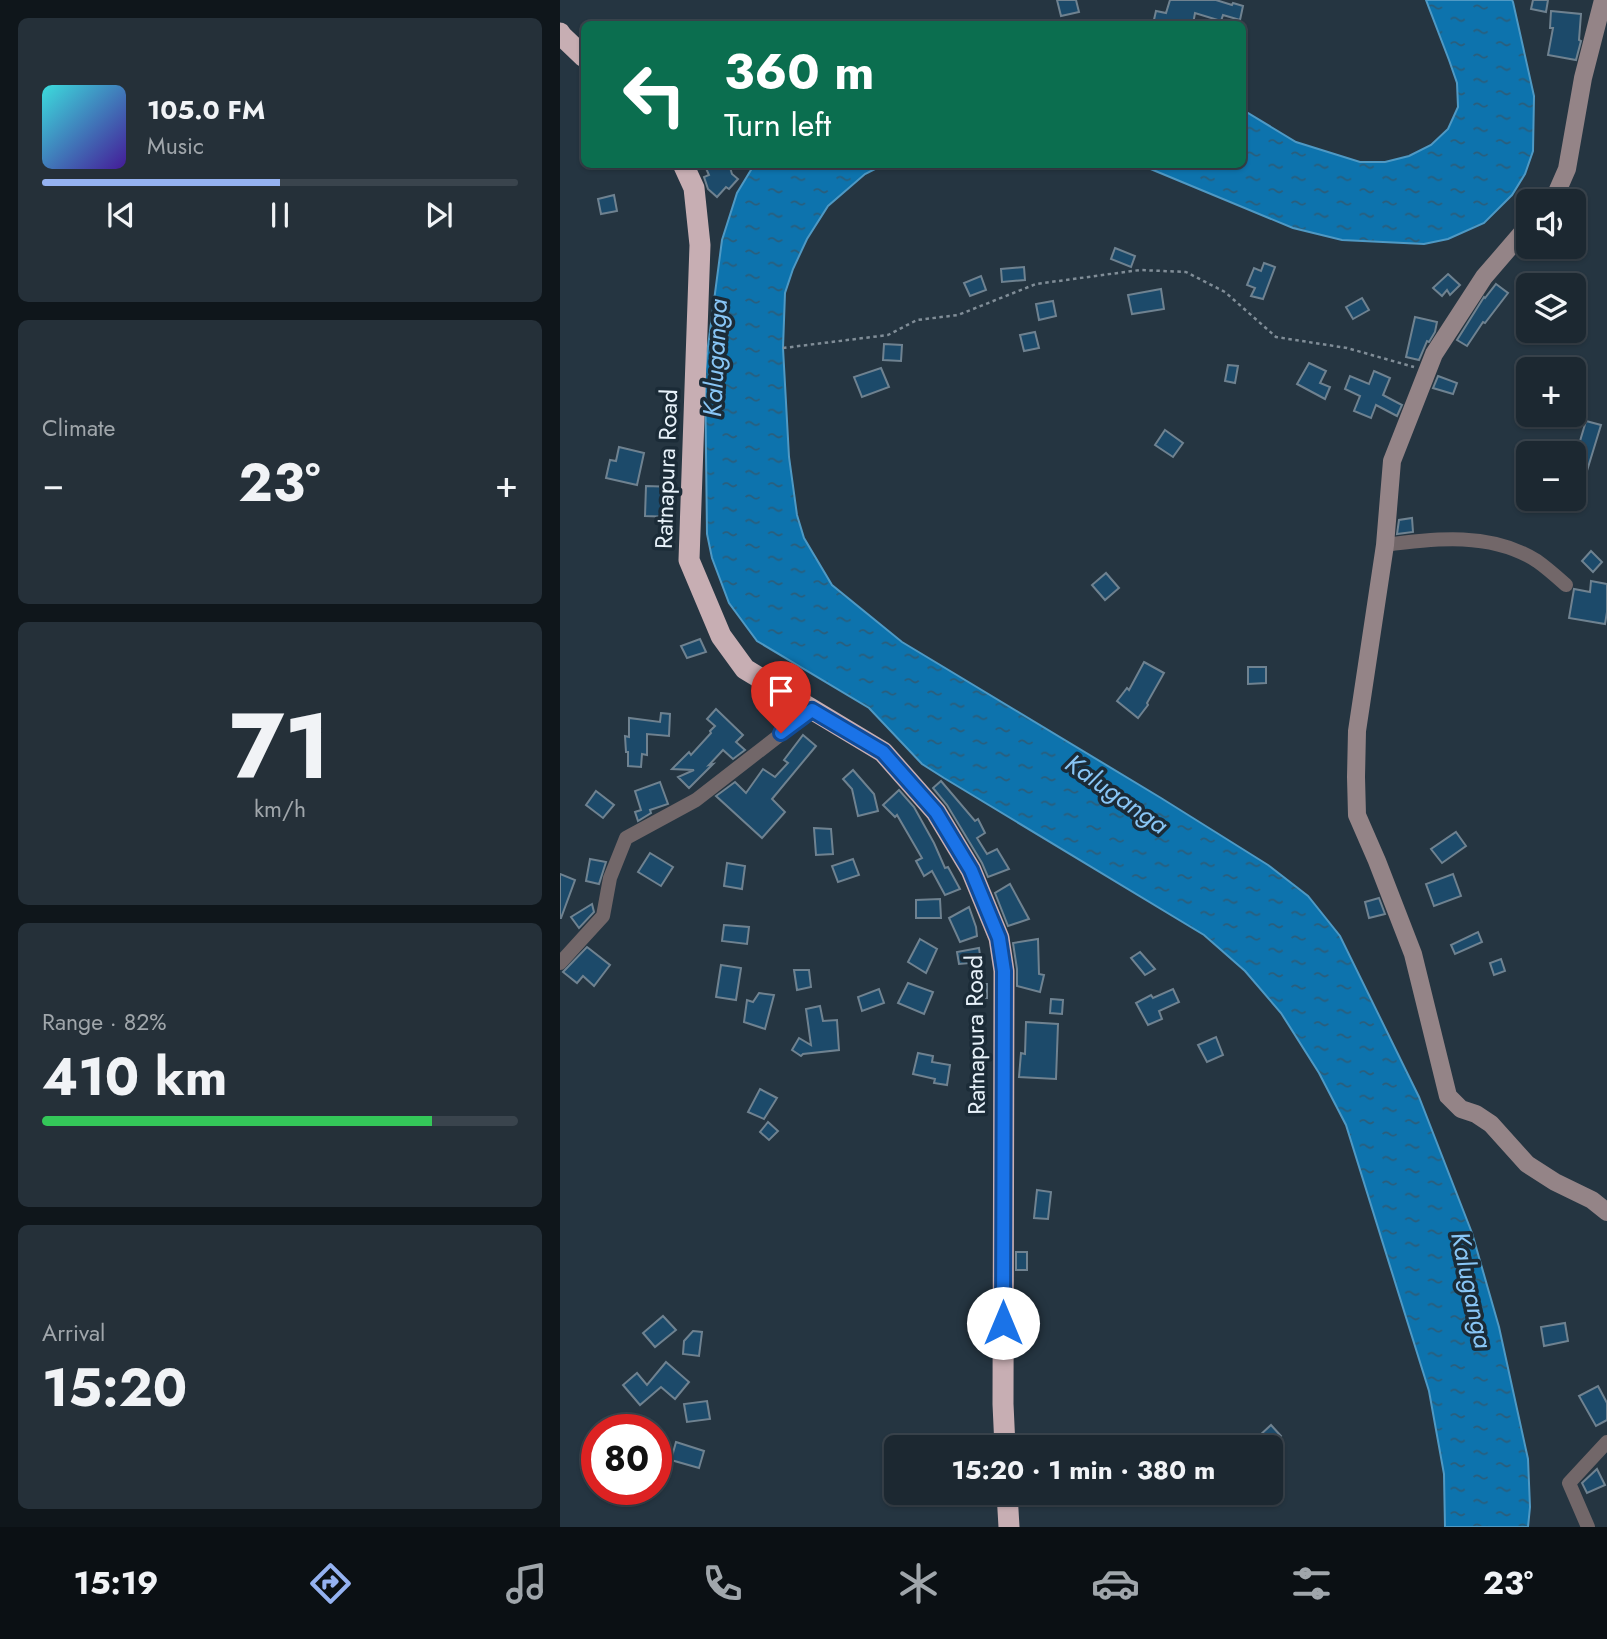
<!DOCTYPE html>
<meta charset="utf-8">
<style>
:root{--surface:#1c2831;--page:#253039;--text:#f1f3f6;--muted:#a0a6ab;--line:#3a444d;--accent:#95b2f1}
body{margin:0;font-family:Jost,sans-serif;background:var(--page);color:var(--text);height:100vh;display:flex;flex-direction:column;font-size:26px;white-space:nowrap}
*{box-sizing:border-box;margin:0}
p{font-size:23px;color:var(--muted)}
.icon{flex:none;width:38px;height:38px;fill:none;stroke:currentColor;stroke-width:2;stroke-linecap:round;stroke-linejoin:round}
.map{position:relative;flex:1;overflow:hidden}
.panel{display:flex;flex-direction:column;gap:18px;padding:18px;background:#0f161b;width:560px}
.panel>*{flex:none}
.banner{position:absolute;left:21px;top:21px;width:665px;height:147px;border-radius:10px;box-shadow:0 2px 5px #0004,0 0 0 2px var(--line);background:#0b6e4f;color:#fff;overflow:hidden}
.tools{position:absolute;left:956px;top:189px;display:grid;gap:14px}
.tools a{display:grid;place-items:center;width:70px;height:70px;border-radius:10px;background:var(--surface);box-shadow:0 2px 5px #0004,0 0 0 2px var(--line);font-size:35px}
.speed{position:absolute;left:21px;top:1414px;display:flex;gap:14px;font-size:35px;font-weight:700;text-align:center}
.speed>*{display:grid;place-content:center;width:91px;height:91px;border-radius:50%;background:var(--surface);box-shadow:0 2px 5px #0004,0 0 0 2px var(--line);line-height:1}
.speed .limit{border:10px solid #d22;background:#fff;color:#111}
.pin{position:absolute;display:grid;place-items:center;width:60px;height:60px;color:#fff;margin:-72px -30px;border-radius:50% 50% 50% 0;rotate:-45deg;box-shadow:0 0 7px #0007}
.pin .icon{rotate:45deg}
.me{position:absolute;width:77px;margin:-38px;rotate:0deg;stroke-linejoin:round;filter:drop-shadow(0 0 5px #0008)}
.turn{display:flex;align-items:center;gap:24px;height:147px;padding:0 28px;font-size:32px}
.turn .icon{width:91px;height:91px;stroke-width:2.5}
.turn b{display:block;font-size:49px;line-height:60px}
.big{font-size:52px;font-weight:700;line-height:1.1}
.panel .widget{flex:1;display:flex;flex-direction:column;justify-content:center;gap:10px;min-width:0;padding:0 24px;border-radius:10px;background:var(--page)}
.panel .dial{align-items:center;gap:0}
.dial b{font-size:91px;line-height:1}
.song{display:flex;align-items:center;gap:21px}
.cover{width:84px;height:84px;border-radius:10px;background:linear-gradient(135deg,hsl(180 70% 55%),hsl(260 70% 35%))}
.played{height:7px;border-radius:4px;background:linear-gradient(90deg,var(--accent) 50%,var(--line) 50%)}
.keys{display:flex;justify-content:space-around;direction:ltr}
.heat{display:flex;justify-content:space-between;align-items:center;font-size:38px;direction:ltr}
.charge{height:10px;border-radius:5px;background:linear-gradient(90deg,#34c759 82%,var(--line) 0)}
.trip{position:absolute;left:324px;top:1435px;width:399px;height:70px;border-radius:10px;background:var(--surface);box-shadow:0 2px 5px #0004,0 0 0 2px var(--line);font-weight:700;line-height:70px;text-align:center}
.tabs{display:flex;height:112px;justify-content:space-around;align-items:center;background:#0b1014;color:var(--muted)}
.tabs .icon{width:49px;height:49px}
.tabs .selected{color:var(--accent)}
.tabs b{font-size:32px;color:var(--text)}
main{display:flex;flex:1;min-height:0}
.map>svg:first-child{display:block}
.water{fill:url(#water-ripples);stroke:#4f99c4;stroke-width:2}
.building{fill:#1c4a6a;stroke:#6f8290;stroke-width:2}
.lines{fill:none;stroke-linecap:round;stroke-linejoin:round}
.path{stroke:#808d97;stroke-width:2.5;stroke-dasharray:3.5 3.5;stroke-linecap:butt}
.street{stroke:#726769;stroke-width:14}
.secondary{stroke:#948487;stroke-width:18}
.highway{stroke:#c7aeb3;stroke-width:21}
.route-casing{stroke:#114b97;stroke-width:18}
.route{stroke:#1a73e8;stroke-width:12}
.labels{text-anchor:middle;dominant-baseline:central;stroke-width:7;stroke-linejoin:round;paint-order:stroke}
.street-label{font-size:24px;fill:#e8f2fa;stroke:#1b2b37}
.water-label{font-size:26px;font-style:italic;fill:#89c6f6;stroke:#1b2b37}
</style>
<main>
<section class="panel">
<div class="widget">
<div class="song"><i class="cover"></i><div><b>105.0 FM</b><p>Music</p></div></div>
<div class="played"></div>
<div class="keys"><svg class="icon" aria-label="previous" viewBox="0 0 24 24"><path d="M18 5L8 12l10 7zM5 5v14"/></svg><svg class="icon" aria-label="pause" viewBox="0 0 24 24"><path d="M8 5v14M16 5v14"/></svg><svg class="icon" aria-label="next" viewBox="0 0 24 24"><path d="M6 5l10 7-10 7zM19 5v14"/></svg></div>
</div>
<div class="widget"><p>Climate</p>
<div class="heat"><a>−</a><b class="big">23°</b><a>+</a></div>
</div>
<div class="widget dial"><b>71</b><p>km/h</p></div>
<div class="widget"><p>Range · 82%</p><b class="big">410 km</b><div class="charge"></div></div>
<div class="widget"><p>Arrival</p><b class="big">15:20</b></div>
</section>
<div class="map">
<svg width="1047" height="1527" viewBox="0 0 1047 1527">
<defs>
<pattern id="water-ripples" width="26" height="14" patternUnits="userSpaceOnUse" patternTransform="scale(1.75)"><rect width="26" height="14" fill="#0d73ad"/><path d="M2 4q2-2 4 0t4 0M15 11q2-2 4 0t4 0" fill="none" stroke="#2a5e7c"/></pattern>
</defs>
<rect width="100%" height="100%" fill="#253541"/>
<g class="water">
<path d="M866 0H952L953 2 974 96 973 151 965 174 952 195 924 223 888 239 864 244 782 240 733 228 581 165 682 164 683 110 736 142 800 162H825L849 156 871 145 888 129 898 107 897 83 889 60Z"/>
<path d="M194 165H323L305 174 268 206 247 239 233 269 225 293 223 348 229 457 237 515 244 538 272 585 342 642 601 798 708 865 748 896 780 936 859 1097 912 1233 939 1327 968 1459 970 1507 968 1527H885L884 1474 869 1391 786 1125 759 1073 721 1013 685 971 644 935 384 778 362 764 309 708 197 641 169 603 152 558 147 534 145 369 162 240 177 193Z"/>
</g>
<g class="building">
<path d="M497 0H516L519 12 501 16Z"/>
<path d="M610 0H656L672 5 673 3 683 6 680 20 663 15 661 21 635 13 633 24H593L596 11 606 13Z"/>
<path d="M973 0H988L986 12 971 9Z"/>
<path d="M991 11 1021 14 1019 40 1021 41 1016 60 988 55 993 28H990Z"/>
<path d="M144 164H169L172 174 178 179 169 189 166 187 157 197 148 189 144 177 149 175Z"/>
<path d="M54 195 57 211 41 214 38 199Z"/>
<path d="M555 248 575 256 571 267 551 259Z"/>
<path d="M704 263 715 267 703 299 691 296 695 288 687 285 694 268 701 271Z"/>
<path d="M464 267 465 280 442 282 441 269Z"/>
<path d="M888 274 900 285 890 295 887 290 882 296 873 288Z"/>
<path d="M421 276 426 290 410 296 404 283Z"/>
<path d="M936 284 948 293 925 323 923 322 907 346 897 340 924 297 925 298Z"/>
<path d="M601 289 604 309 572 314 568 295Z"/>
<path d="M802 298 809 310 793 319 786 307Z"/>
<path d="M493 301 496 316 479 320 476 304Z"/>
<path d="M855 317 877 322 875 332 869 342 867 341 859 360 846 357Z"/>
<path d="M475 332 479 348 464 351 460 335Z"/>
<path d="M324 344 342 345 341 361 323 360Z"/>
<path d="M749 363 766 371 760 383 770 387 765 399 737 384Z"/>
<path d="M668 365 678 366 675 383 665 381Z"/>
<path d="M321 368 329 387 302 397 294 377Z"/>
<path d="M814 371 830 378 823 395 842 405 837 416 816 405 811 418 794 411 800 396 785 389 790 376 809 384Z"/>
<path d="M878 376 897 383 893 394 873 388Z"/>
<path d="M1026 421 1041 425 1026 474 1013 470V450L1017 451Z"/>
<path d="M605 430 623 443 613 457 595 445Z"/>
<path d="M59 447 84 453 77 485 46 478 50 460 56 461Z"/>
<path d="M86 486 115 487 113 517 85 516Z"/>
<path d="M852 518 853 532 837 534 839 520Z"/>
<path d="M1031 551 1042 562 1033 572 1022 561Z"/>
<path d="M546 573 559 588 545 600 532 585Z"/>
<path d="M1031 581 1047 584V612L1045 624 1009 618 1014 589 1030 592Z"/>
<path d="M140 639 146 652 127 658 121 646Z"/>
<path d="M584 662 604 673 587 703 588 705 578 718 557 701 567 688 569 690Z"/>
<path d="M688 667H706V683L688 684Z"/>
<path d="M156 709 183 735 176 742 185 750 173 759 163 750 149 765 153 764 129 788 118 777 134 770 112 769 129 752 131 755 151 733 150 731 155 726 147 719Z"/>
<path d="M101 713 110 714 109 736 87 734V755L82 754 81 767 68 766V752H66L65 736 69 737V718L100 722Z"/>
<path d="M243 735 256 746 212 799 225 812 202 838 156 796 175 782 186 793 203 769 215 777 228 763 224 760Z"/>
<path d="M293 770 314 794 318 811 298 816 292 789 283 779Z"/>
<path d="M381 781 415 821 418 819 425 833 417 838 427 854 437 849 449 869 428 877 422 863 387 805 373 788Z"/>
<path d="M100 782 108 804 90 810 91 813 78 821 75 812 81 810 75 791Z"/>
<path d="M339 790 354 807 374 843 385 868 388 867 400 889 385 895 372 871 364 876 356 861 362 858 337 815 335 817 323 805Z"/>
<path d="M36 791 54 805 43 818 26 805Z"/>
<path d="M254 828 271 829 273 854 256 855Z"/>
<path d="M896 832 906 846 882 863 871 849Z"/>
<path d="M90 853 113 867 101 886 78 872Z"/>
<path d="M30 859 46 862 39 884 26 881Z"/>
<path d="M293 859 299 875 278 882 272 866Z"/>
<path d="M167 863 185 866 182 889 164 886Z"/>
<path d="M0 874 15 880 1 918H0Z"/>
<path d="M893 874 901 896 874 906 866 884Z"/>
<path d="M450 884 469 919 448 926 435 893Z"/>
<path d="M819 898 825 914 809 918 805 902Z"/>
<path d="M380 899 381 918H356V900Z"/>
<path d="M32 904 34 912 19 928 11 917Z"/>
<path d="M409 907 416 927 417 936 400 942 389 918Z"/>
<path d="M164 925 189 927 187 944 162 941Z"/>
<path d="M918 932 922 942 895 954 891 945Z"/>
<path d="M360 939 377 949 366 973 348 962Z"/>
<path d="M478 939 479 974 484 975 480 992 457 986V969L453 943Z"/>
<path d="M27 947 50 965 34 986 23 976 17 983 3 972Z"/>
<path d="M419 948 421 962 399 964 397 952Z"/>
<path d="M580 952 595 969 585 975 571 958Z"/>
<path d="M941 959 945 971 934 975 930 963Z"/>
<path d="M161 965 181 968 176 1000 156 997Z"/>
<path d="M234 970H249L251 987 237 990Z"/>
<path d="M348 983 373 992 364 1014 338 1003Z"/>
<rect x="415" y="984" width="12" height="14"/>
<path d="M319 989 324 1003 302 1011 298 997Z"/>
<path d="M613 989 619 1002 599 1011 602 1019 588 1025 576 1003 591 995 593 998Z"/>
<path d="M199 993 214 995 205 1029 184 1022 187 1000 193 1002Z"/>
<path d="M491 999 503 1000 502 1014 490 1013Z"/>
<path d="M260 1006 263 1021 277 1020 279 1050 243 1054 241 1056 232 1050 239 1038 251 1045 246 1009Z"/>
<path d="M466 1022 498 1024 496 1079 459 1077 461 1053 465 1054Z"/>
<path d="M656 1037 663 1055 647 1062 638 1045Z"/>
<path d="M358 1053 373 1056 372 1062 390 1065 387 1085 374 1083 375 1079 353 1074Z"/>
<path d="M200 1089 217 1098 204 1119 188 1112Z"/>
<path d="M208 1122 218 1131 209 1140 200 1132Z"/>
<path d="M477 1190 491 1192 488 1219 474 1218Z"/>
<rect x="456" y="1252" width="11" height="18"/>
<path d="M103 1316 116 1330 95 1347 83 1333Z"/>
<path d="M1005 1323 1008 1341 984 1346 981 1327Z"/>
<path d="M133 1331 142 1332 139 1356 123 1354 124 1341Z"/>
<path d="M106 1362 129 1382 115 1399 101 1387 80 1405 63 1385 77 1373 87 1385Z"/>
<path d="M1038 1386 1047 1403V1420L1036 1426 1019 1396Z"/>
<path d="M147 1401 150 1419 127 1422 124 1404Z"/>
<path d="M711 1425 721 1436 709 1447 699 1436Z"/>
<path d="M116 1442 144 1451 139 1468 111 1460Z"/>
<path d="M1037 1469 1045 1485 1027 1493 1022 1483Z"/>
</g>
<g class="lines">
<path class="path" d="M223 348 328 335 357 320 398 315 476 284 580 270 626 272 665 292 716 337 787 348 854 367"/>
<g class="street">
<path d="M825 545C875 538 932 532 977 561 987 568 997 577 1006 585"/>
<path d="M0 963 43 916 50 878 66 838 136 800 252 710"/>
<path d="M1028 1527 1009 1483 1047 1442"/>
</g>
<g class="secondary">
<path d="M993 201 1007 169 1023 78 1043 0"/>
<path d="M968 226 924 277 874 354 832 461 825 545 797 731 796 777 797 815 817 861 853 954 888 1096 901 1109 916 1114 931 1124 967 1164 995 1182 1032 1200 1047 1212"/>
</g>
<g class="highway">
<path d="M0 33 1 35 24 57"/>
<path d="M123 164 134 188 140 245 129 560 161 636 185 669 323 752 376 812 411 870 439 938 444 971 443 1404 445 1447"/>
<path d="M447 1493 449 1527"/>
</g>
</g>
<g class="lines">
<defs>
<path id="route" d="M221 733 252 710 323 752 376 812 411 870 439 938 444 971 443 1323"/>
</defs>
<use href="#route" class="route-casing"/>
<use href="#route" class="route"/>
</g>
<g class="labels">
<g class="street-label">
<text transform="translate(106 469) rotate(-88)">Ratnapura Road</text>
<text transform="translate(415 1035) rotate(-91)">Ratnapura Road</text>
</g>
<g class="water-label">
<text transform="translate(155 358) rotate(-87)">Kaluganga</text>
<text transform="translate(557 794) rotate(35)">Kaluganga</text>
<text transform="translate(912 1290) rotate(78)">Kaluganga</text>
</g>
</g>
</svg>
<div class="tools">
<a><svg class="icon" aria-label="sound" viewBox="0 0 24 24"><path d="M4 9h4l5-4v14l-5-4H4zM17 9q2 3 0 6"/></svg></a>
<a><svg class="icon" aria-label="layers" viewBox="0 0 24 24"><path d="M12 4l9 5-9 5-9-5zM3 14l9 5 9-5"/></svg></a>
<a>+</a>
<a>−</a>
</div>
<div class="speed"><div class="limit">80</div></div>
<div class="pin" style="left:221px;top:733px;background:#d93025"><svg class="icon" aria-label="arrive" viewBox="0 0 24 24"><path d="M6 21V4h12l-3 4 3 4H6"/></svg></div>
<svg class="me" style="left:443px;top:1323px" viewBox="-20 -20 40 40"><circle r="19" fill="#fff"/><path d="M0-13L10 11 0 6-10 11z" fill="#1a73e8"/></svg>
<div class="trip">15:20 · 1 min · 380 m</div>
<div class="banner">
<div class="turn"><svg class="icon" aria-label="left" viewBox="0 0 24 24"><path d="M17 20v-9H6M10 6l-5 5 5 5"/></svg><div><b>360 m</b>Turn left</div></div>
</div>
</div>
</main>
<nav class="tabs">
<b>15:19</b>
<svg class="icon selected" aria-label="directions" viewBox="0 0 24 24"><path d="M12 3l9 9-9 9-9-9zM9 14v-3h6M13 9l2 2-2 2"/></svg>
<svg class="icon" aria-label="music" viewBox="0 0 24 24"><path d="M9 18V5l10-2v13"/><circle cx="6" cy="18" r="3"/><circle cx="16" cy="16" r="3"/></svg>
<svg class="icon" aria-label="phone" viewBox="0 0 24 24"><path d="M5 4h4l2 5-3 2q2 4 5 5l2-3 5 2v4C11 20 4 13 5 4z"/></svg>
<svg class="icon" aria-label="climate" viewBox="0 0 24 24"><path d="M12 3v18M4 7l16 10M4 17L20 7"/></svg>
<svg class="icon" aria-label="car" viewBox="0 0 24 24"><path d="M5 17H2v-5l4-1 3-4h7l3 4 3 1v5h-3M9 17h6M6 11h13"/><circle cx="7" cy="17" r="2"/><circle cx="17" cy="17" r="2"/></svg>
<svg class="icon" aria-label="filters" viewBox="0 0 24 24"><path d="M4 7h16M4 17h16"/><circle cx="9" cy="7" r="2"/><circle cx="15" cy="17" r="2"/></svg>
<b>23°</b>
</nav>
